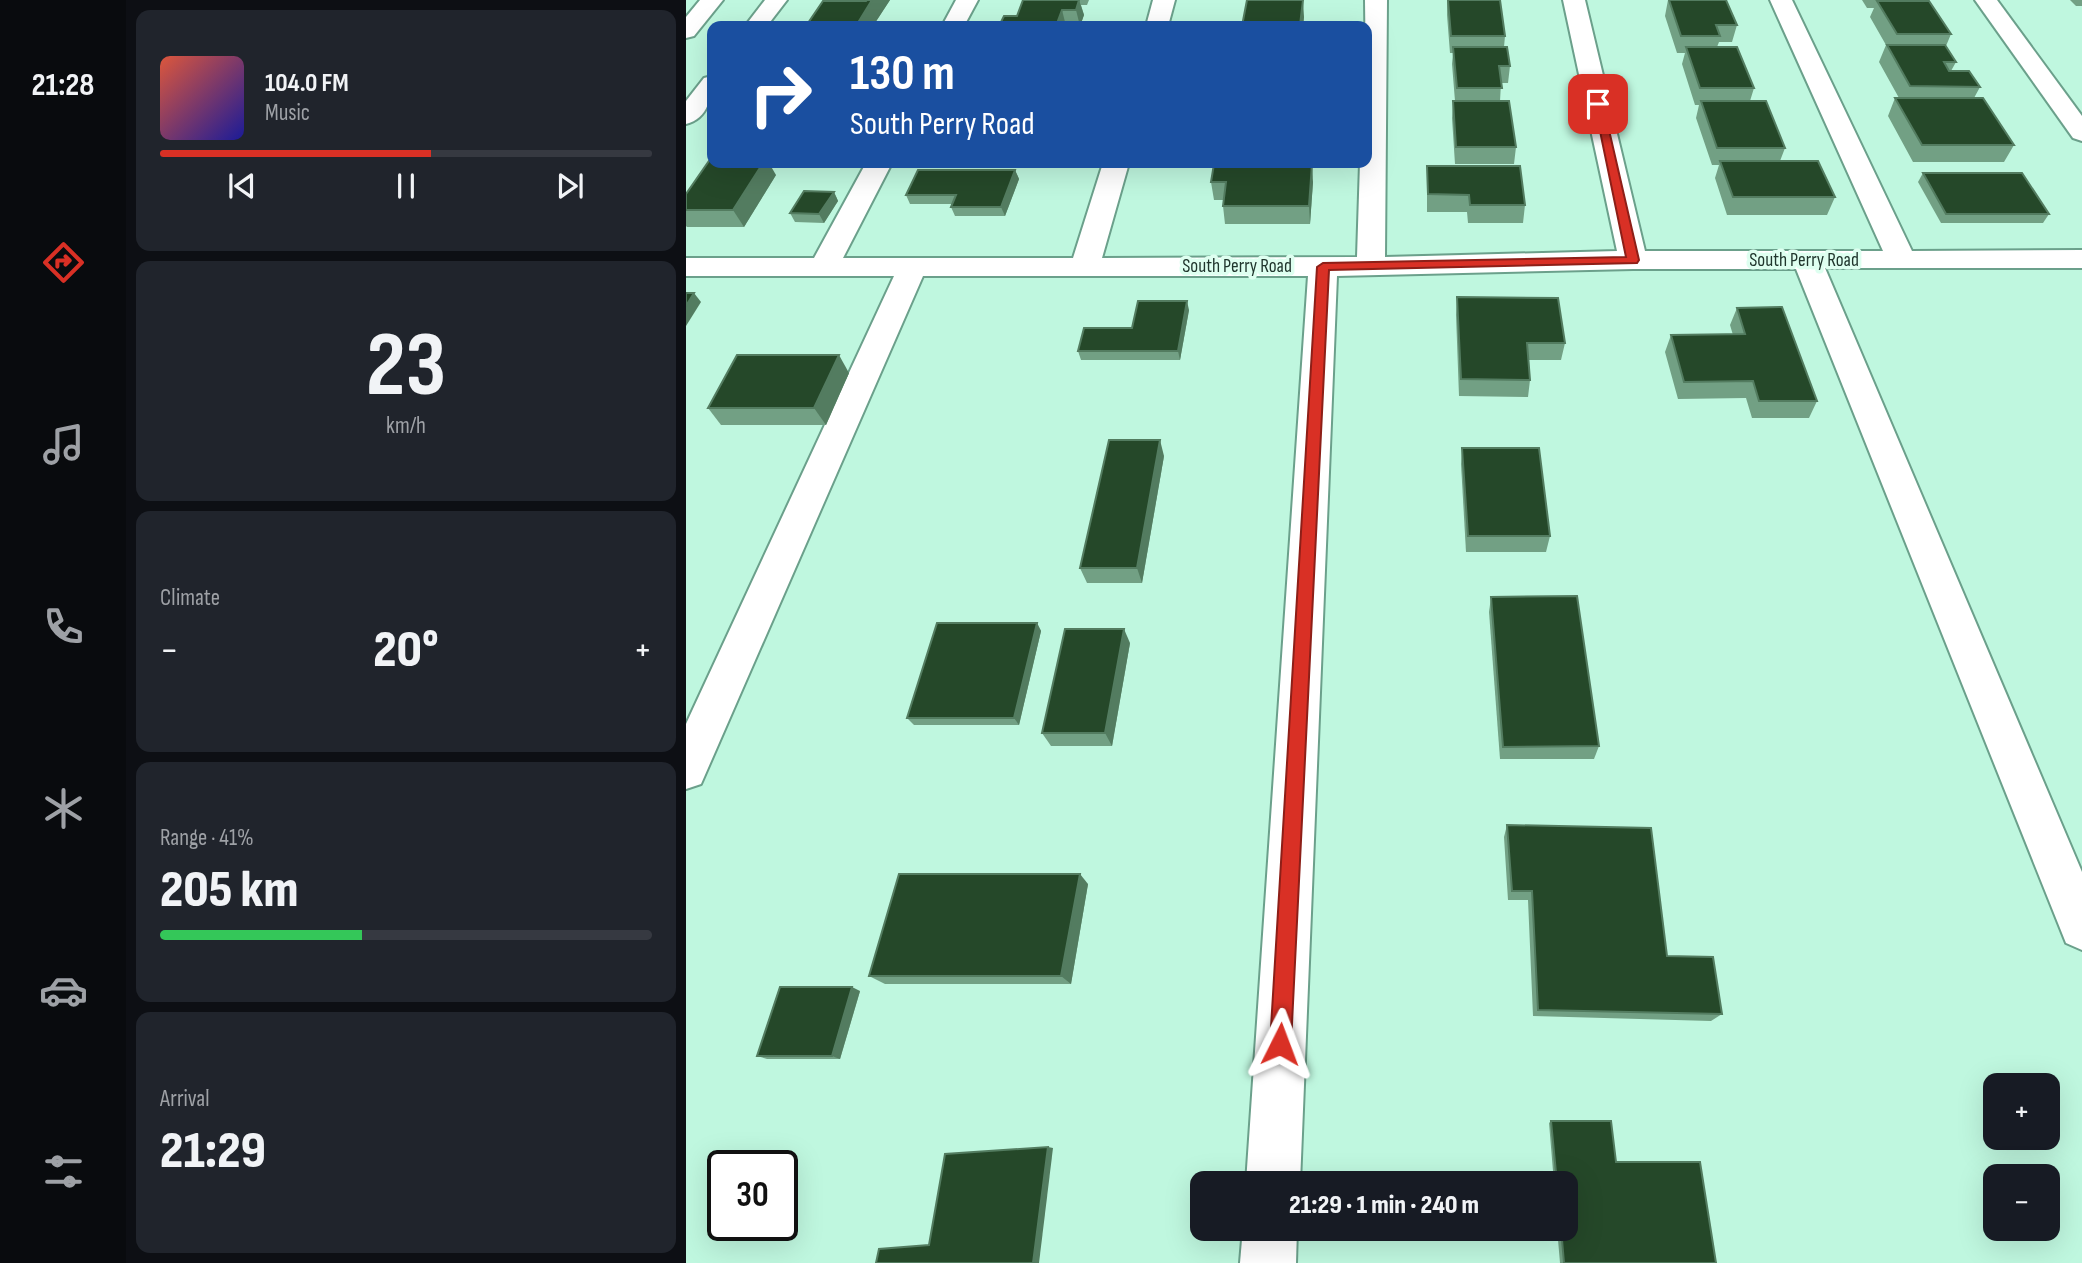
<!DOCTYPE html>
<meta charset="utf-8">
<style>
:root{--surface:#171b24;--page:#20242c;--text:#f1f3f6;--muted:#9ea1a6;--line:#363941;--accent:#d93025}
body{margin:0;font-family:"Sofia Sans Condensed",sans-serif;background:var(--page);color:var(--text);height:100vh;display:flex;flex-direction:column;font-size:26px;white-space:nowrap}
*{box-sizing:border-box;margin:0}
p{font-size:23px;color:var(--muted)}
.icon{flex:none;width:38px;height:38px;fill:none;stroke:currentColor;stroke-width:2;stroke-linecap:round;stroke-linejoin:round}
.map{position:relative;flex:1;overflow:hidden}
.panel{display:flex;flex-direction:column;gap:10px;padding:10px;background:#0d0f14;width:560px}
.panel>*{flex:none}
.hud{position:absolute;left:21px;top:21px;width:665px;height:147px;border-radius:14px;box-shadow:0 7px 28px #0002;background:#1a4fa0;color:#fff;overflow:hidden}
.buttons{position:absolute;left:1297px;top:1073px;display:grid;gap:14px}
.buttons a{display:grid;place-items:center;width:77px;height:77px;border-radius:14px;background:var(--surface);box-shadow:0 7px 28px #0002;font-size:35px}
.speed{position:absolute;left:21px;top:1150px;display:flex;gap:14px;font-size:35px;font-weight:700;text-align:center}
.speed>*{display:grid;place-content:center;width:91px;height:91px;border-radius:50%;background:var(--surface);box-shadow:0 7px 28px #0002;line-height:1}
.speed .limit{border:4px solid #111;border-radius:10px;background:#fff;color:#111}
.pin{position:absolute;display:grid;place-items:center;width:60px;height:60px;color:#fff;margin:-30px;border-radius:14px;box-shadow:0 4px 10px #0006}
.me{position:absolute;width:77px;margin:-38px;rotate:3deg;stroke-linejoin:round;filter:drop-shadow(0 0 5px #0008)}
.turn{display:flex;align-items:center;gap:24px;height:147px;padding:0 28px;font-size:32px}
.turn .icon{width:91px;height:91px;stroke-width:2.5}
.turn b{display:block;font-size:49px;line-height:60px}
.big{font-size:52px;font-weight:800;line-height:1.1}
.panel .widget{flex:1;display:flex;flex-direction:column;justify-content:center;gap:10px;min-width:0;padding:0 24px;border-radius:14px;background:var(--page)}
.panel .dial{align-items:center;gap:0}
.dial b{font-size:91px;line-height:1}
.song{display:flex;align-items:center;gap:21px}
.cover{width:84px;height:84px;border-radius:10px;background:linear-gradient(135deg,hsl(10 70% 55%),hsl(240 70% 35%))}
.played{height:7px;border-radius:4px;background:linear-gradient(90deg,var(--accent) 55%,var(--line) 55%)}
.keys{display:flex;justify-content:space-around;direction:ltr}
.heat{display:flex;justify-content:space-between;align-items:center;font-size:38px;direction:ltr}
.charge{height:10px;border-radius:5px;background:linear-gradient(90deg,#34c759 41%,var(--line) 0)}
.trip{position:absolute;left:504px;top:1171px;width:388px;height:70px;border-radius:14px;background:var(--surface);box-shadow:0 7px 28px #0002;font-weight:800;line-height:70px;text-align:center}
main{display:flex;flex:1;min-height:0}
.tabs{display:flex;flex-direction:column;width:126px;justify-content:space-around;align-items:center;background:#090b0e;color:var(--muted)}
.tabs .icon{width:49px;height:49px}
.tabs .on{color:var(--accent)}
.tabs b{font-size:32px;color:var(--text)}
.map>svg:first-child{display:block}
.lines{fill:none;stroke-linecap:round;stroke-linejoin:round}
.minor-casing{stroke:#6ba08b;stroke-width:4}
.major-casing{stroke:#6ba08b;stroke-width:4}
.minor{fill:#fff;fill-rule:evenodd}
.major{fill:#fff;fill-rule:evenodd}
.wall{fill:#72a084}
.shaded-wall{fill:#537c60}
.building{fill:#254829;stroke:#537c60;stroke-width:2}
.route{fill:#d93025;stroke:#8d1f18;stroke-width:2}
.labels{text-anchor:middle;dominant-baseline:central;stroke-width:7;stroke-linejoin:round;paint-order:stroke}
.far-street-label{font-size:19px;fill:#20362d;stroke:#defff0}
</style>
<main>
<nav class="tabs">
<b>21:28</b>
<svg class="icon on" aria-label="directions" viewBox="0 0 24 24"><path d="M12 3l9 9-9 9-9-9zM9 14v-3h6M13 9l2 2-2 2"/></svg>
<svg class="icon" aria-label="music" viewBox="0 0 24 24"><path d="M9 18V5l10-2v13"/><circle cx="6" cy="18" r="3"/><circle cx="16" cy="16" r="3"/></svg>
<svg class="icon" aria-label="phone" viewBox="0 0 24 24"><path d="M5 4h4l2 5-3 2q2 4 5 5l2-3 5 2v4C11 20 4 13 5 4z"/></svg>
<svg class="icon" aria-label="climate" viewBox="0 0 24 24"><path d="M12 3v18M4 7l16 10M4 17L20 7"/></svg>
<svg class="icon" aria-label="car" viewBox="0 0 24 24"><path d="M5 17H2v-5l4-1 3-4h7l3 4 3 1v5h-3M9 17h6M6 11h13"/><circle cx="7" cy="17" r="2"/><circle cx="17" cy="17" r="2"/></svg>
<svg class="icon" aria-label="filters" viewBox="0 0 24 24"><path d="M4 7h16M4 17h16"/><circle cx="9" cy="7" r="2"/><circle cx="15" cy="17" r="2"/></svg>
</nav>
<section class="panel">
<div class="widget">
<div class="song"><i class="cover"></i><div><b>104.0 FM</b><p>Music</p></div></div>
<div class="played"></div>
<div class="keys"><svg class="icon" aria-label="previous" viewBox="0 0 24 24"><path d="M18 5L8 12l10 7zM5 5v14"/></svg><svg class="icon" aria-label="pause" viewBox="0 0 24 24"><path d="M8 5v14M16 5v14"/></svg><svg class="icon" aria-label="next" viewBox="0 0 24 24"><path d="M6 5l10 7-10 7zM19 5v14"/></svg></div>
</div>
<div class="widget dial"><b>23</b><p>km/h</p></div>
<div class="widget"><p>Climate</p>
<div class="heat"><a>−</a><b class="big">20°</b><a>+</a></div>
</div>
<div class="widget"><p>Range · 41%</p><b class="big">205 km</b><div class="charge"></div></div>
<div class="widget"><p>Arrival</p><b class="big">21:29</b></div>
</section>
<div class="map">
<svg width="1396" height="1263" viewBox="0 0 1396 1263">
<rect width="100%" height="100%" fill="#bff7df"/>
<g class="lines">
<defs>
<g id="minor">
<path d="M270 0H292L278 26H256Z"/>
<path d="M467 0H489L482 26H460Z"/>
<path d="M679 0H701L699 257 931 251 877 0H899L959 251H1197L1084 0H1106L1226 251 1396 250V268H1139L1396 872V950L1380 943 1110 269H947L651 276 614 1183H560L622 276H237L15 784 0 789V724L208 276H0V258H128L180 163H206L157 258H387L417 163H443L416 258 671 257 674 163H681Z"/>
<path d="M1289 0H1311L1396 116V141L1387 138Z"/>
<path d="M557 1228H611L610 1263H554Z"/>
</g>
<g id="major">
<path d="M14 0H37L8 36 0 38V17Z"/>
<path d="M79 0H101L81 26H59Z"/>
<path d="M26 76C27 95 22 119 0 124V101L18 78Z"/>
</g>
</defs>
<use href="#minor" class="minor-casing"/>
<use href="#major" class="major-casing"/>
<use href="#minor" class="minor"/>
<use href="#major" class="major"/>
</g>
<g class="wall">
<path d="M158 0H204L187 26H120L159 1Z"/>
<path d="M337 0H403L401 5H395L398 15 394 26H317L315 22 331 16Z"/>
<path d="M761 0 819 36 818 47 824 66 822 83H815L814 101 830 147 828 164H769L766 118 767 101H769L766 64 767 53H764L761 15Z"/>
<path d="M982 0 1051 25 1046 42H1033L1031 47 1068 88 1064 101 1099 148 1094 161 1149 197 1141 215H1041L1029 178 1033 165H1026L1010 118 1013 105H1009L996 64 999 53H991L979 16Z"/>
<path d="M1176 0H1227L1265 34 1260 46 1270 62 1265 71 1294 87 1288 98 1328 145 1318 162H1227L1202 116 1209 98H1213L1193 62 1200 45 1184 17 1188 8H1181Z"/>
<path d="M1384 0H1396V6H1390Z"/>
<path d="M618 17 617 26H556Z"/>
<path d="M276 163H324L323 164H277Z"/>
<path d="M741 166 839 205 837 223H782L781 212H741Z"/>
<path d="M329 170 333 179 319 216H269L265 207 267 204H224L220 195Z"/>
<path d="M1237 173 1363 214 1357 223H1255L1232 182Z"/>
<path d="M90 175 58 227H1L0 226V194Z"/>
<path d="M525 182H627L624 224H539L537 206 538 200H528Z"/>
<path d="M148 192 152 201 138 223 109 222 104 213Z"/>
<path d="M771 297 879 343 875 360H843L844 380 842 397 773 396 770 315Z"/>
<path d="M1051 308 1131 401 1123 418H1066L1060 398 992 399 979 352 985 335H1047L1044 325Z"/>
<path d="M503 310 494 360H395L392 351 446 328Z"/>
<path d="M163 373 140 425H35L22 408Z"/>
<path d="M776 448 864 536 860 552H780L775 464Z"/>
<path d="M478 456 456 583H401L394 568Z"/>
<path d="M805 597 913 746 908 759H814L803 612Z"/>
<path d="M351 623 355 631 333 725H228L221 718Z"/>
<path d="M444 643 426 746H365L356 733Z"/>
<path d="M821 825 981 956 1036 1014 1025 1021 847 1016 842 900H822L818 837Z"/>
<path d="M402 884 385 984H199L183 976Z"/>
<path d="M174 991 154 1059H81L71 1056Z"/>
<path d="M865 1121 930 1162 1030 1263H874L871 1228H880V1183H868L863 1123Z"/>
</g>
<g class="shaded-wall">
<path d="M186 0H204L187 26H170Z"/>
<path d="M393 0 398 15 394 26 390 10Z"/>
<path d="M617 0 618 17 617 26H614Z"/>
<path d="M376 10 380 26H370Z"/>
<path d="M77 163H83L90 175 58 227 47 210Z"/>
<path d="M626 164 627 182 624 224 623 206Z"/>
<path d="M329 170 333 179 319 216 315 207Z"/>
<path d="M148 192 152 201 138 223 133 214Z"/>
<path d="M8 293 15 302 0 326V306Z"/>
<path d="M501 301 503 310 494 360 492 351Z"/>
<path d="M153 355 163 373 140 425 128 408Z"/>
<path d="M474 440 478 456 456 583 451 568Z"/>
<path d="M351 623 355 631 333 725 328 718Z"/>
<path d="M438 629 444 643 426 746 419 733Z"/>
<path d="M394 874 402 884 385 984 375 976Z"/>
<path d="M166 987 174 991 154 1059 146 1056Z"/>
<path d="M362 1147 367 1148 353 1263H347Z"/>
</g>
<g class="building">
<path d="M181 0H186L170 26H120L137 1H180Z"/>
<path d="M337 0H393L390 10H376L370 26H330L332 22H315L318 16H331Z"/>
<path d="M561 0H617L614 25 593 24 592 26H556Z"/>
<path d="M762 0H814L819 36H765Z"/>
<path d="M983 0H1040L1051 25H1030L1034 36H995Z"/>
<path d="M1191 1H1243L1265 34H1211Z"/>
<path d="M1201 45H1259L1270 62H1258L1263 71H1283L1294 87 1224 86Z"/>
<path d="M767 47H821L824 66H813L816 88H771Z"/>
<path d="M1000 47H1051L1068 88H1014Z"/>
<path d="M1209 98H1297L1328 145H1236Z"/>
<path d="M767 101H823L830 147H770Z"/>
<path d="M1015 101H1080L1099 148H1031Z"/>
<path d="M25 158H26V163H77L47 210H0V194Z"/>
<path d="M1034 161H1132L1149 197H1047Z"/>
<path d="M528 164H626L623 206H537L540 182H525Z"/>
<path d="M741 166H834L839 205H784L783 195 742 194Z"/>
<path d="M232 170H329L315 207H265L270 195H220Z"/>
<path d="M1237 173H1336L1363 214H1260Z"/>
<path d="M118 191 148 192 133 214 104 213Z"/>
<path d="M0 293H8L0 306Z"/>
<path d="M771 297 872 298 879 343H841L844 380 775 379Z"/>
<path d="M452 301H501L492 351H392L398 328H446Z"/>
<path d="M1096 307 1131 401H1073L1067 381 998 382 985 335 1059 334 1051 308Z"/>
<path d="M51 355H153L128 408H22Z"/>
<path d="M423 440H474L451 568H394Z"/>
<path d="M776 448H853L864 536H782Z"/>
<path d="M891 596 913 746 817 747 805 597Z"/>
<path d="M251 623H351L328 718H221Z"/>
<path d="M379 629H438L419 733H356Z"/>
<path d="M821 825 965 828 981 956 1027 957 1036 1014 852 1010 846 891H826Z"/>
<path d="M213 874H394L375 976H183Z"/>
<path d="M94 987H166L146 1056H71Z"/>
<path d="M865 1121H925L930 1162H1014L1030 1263H878L875 1228H880V1183H871Z"/>
<path d="M362 1147 347 1263H190L193 1249 243 1245 259 1154Z"/>
</g>
<path class="route" d="M908 102 917 104 953 260 951 263 643 270 605 1044 602 1051 594 1054 587 1051 584 1044 631 267 637 263 940 257Z"/>
<g class="labels">
<g class="far-street-label">
<text x="1118" y="260">South Perry Road</text>
<text x="551" y="266">South Perry Road</text>
</g>
</g>
</svg>
<div class="buttons">
<a>+</a>
<a>−</a>
</div>
<div class="speed"><div class="limit">30</div></div>
<div class="pin" style="left:912px;top:104px;background:#d93025"><svg class="icon" aria-label="arrive" viewBox="0 0 24 24"><path d="M6 21V4h12l-3 4 3 4H6"/></svg></div>
<svg class="me" style="left:594px;top:1044px" viewBox="-20 -20 40 40"><path d="M0-17L14 15 0 8-14 15z" fill="#d93025" stroke="#fff" stroke-width="4"/></svg>
<div class="trip">21:29 · 1 min · 240 m</div>
<div class="hud">
<div class="turn"><svg class="icon" aria-label="right" viewBox="0 0 24 24"><path d="M7 20v-9h11M14 6l5 5-5 5"/></svg><div><b>130 m</b>South Perry Road</div></div>
</div>
</div>
</main>
